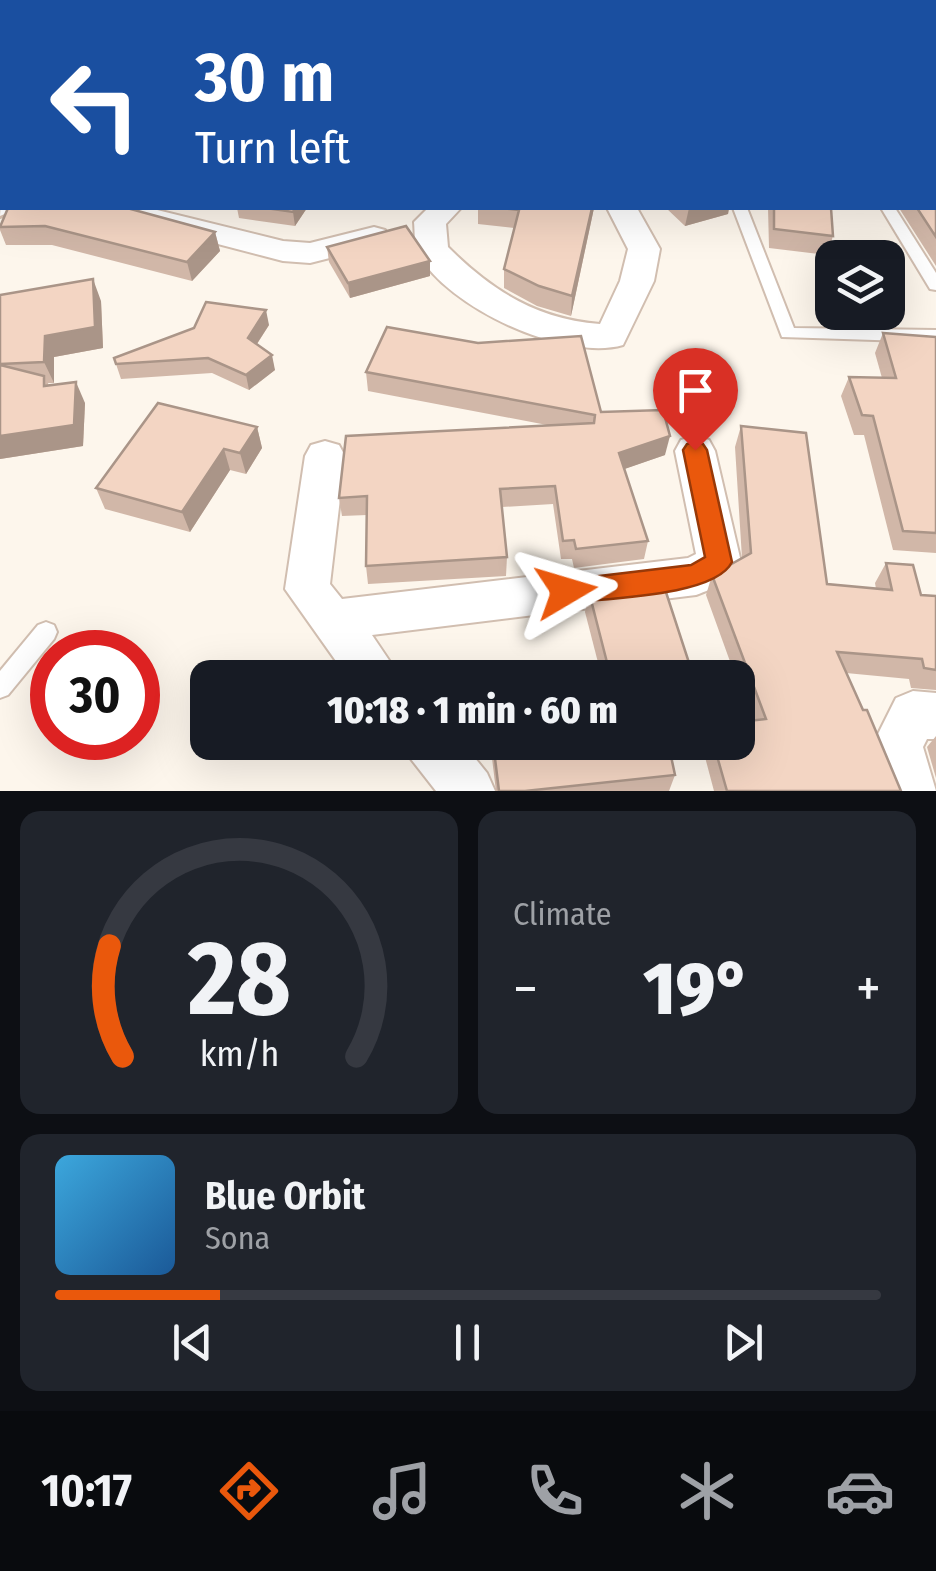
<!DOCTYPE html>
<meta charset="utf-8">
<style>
:root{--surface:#171b24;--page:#20242c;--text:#f1f3f6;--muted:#9ea1a6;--line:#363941;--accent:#ea580c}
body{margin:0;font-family:"Fira Sans Condensed",sans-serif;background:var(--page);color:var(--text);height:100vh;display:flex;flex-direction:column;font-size:38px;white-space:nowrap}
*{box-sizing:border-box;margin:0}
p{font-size:32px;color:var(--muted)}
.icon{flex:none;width:55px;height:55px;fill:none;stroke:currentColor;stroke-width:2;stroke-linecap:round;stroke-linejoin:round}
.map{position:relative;height:791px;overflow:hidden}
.details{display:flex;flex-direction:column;gap:20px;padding:20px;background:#0d0f14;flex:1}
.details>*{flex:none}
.top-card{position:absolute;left:0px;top:0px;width:938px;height:210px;box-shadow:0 10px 40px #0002;background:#1a4fa0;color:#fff;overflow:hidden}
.fabs{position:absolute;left:815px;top:240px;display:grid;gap:20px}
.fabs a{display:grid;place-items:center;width:90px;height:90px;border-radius:20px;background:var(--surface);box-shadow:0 10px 40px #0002;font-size:50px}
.speed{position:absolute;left:30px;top:630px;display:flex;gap:20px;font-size:50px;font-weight:700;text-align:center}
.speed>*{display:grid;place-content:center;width:130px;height:130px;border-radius:50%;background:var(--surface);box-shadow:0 10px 40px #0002;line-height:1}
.speed .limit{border:15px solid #d22;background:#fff;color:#111}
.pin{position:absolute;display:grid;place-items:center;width:85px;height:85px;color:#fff;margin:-102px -42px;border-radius:50% 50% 50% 0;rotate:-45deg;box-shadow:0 0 10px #0007}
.pin .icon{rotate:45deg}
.me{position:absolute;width:110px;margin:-55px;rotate:83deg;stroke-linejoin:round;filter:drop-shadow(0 0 8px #0008)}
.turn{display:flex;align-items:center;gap:35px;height:210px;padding:0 30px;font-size:45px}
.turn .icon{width:130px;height:130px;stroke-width:2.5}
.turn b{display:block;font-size:70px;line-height:85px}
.big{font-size:75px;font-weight:800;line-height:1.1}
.details .card{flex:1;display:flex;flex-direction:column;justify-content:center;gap:15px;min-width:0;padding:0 35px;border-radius:20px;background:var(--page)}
.details .dial{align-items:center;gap:0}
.dial svg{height:260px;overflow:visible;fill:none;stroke:var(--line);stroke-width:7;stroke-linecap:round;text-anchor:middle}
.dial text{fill:var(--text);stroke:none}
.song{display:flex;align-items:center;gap:30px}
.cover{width:120px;height:120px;border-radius:15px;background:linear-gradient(135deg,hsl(200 70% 55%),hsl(210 70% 35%))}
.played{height:10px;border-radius:5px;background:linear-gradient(90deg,var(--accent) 20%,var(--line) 20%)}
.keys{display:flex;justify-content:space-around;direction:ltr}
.heat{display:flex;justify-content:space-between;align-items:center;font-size:55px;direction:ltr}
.details .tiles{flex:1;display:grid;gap:20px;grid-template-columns:1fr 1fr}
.card:last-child{grid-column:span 2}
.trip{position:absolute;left:190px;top:660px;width:565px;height:100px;border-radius:20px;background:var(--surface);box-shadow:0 10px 40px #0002;font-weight:800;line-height:100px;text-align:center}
.menu{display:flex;height:160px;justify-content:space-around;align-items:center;background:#090b0e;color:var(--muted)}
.menu .icon{width:70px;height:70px}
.menu .selected{color:var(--accent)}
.menu b{font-size:45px;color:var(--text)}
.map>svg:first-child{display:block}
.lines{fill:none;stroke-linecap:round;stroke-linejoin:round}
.lane-casing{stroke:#d1beb0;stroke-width:4}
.street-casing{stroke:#d1beb0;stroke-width:4}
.secondary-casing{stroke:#d6c0b0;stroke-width:6}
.lane{fill:#fff;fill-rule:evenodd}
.street{fill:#fff;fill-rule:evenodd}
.secondary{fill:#fff;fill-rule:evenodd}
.wall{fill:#d1b7a8}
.shaded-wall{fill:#aa9588}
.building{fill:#f3d5c3;stroke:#aa9588;stroke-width:2.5}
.route{fill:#ea580c;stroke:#983908;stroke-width:2.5}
</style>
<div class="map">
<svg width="936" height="791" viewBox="0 0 936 791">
<rect width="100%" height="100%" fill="#fdf6ec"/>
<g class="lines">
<defs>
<g id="lane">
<rect x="188" y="0" width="10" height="2"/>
<path d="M294 0H310L311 2H296Z"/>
<rect x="935" y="5" width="1" height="6"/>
<rect x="935" y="85" width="1" height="8"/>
<path d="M935 99 936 100V109L935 108Z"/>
<path d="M733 208H747L794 328 936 330V342L782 337Z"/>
<path d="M881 208H895L936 273V290L930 289Z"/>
<path d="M46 622 54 625 57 632 54 639 8 695 0 698V671L38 625Z"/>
</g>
<g id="street">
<rect x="935" y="120" width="1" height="16"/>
<path d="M99 208H149L283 241 310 243 374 227 385 230 390 237 385 244 310 263 283 261 103 214Z"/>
<path d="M428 208H461L446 224 448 247C492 291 537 319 600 324L620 281 628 249 607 208H637L660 249 654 281 623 345C565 362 446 307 418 253 414 245 415 232 414 222Z"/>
<path d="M695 436 709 440 715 451 741 562C732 581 715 588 696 595L372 635 401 678H348L285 589 305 456 311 445 325 441 339 445 345 456 330 584 342 599 688 558 696 554 675 451 681 440Z"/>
<path d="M913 691 936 693V739H927L923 747 936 791H886L872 746 896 698Z"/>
<path d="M404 742H462L487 773 495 791H436L411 759Z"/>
</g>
<g id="secondary">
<rect x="34" y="0" width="32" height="2"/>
<rect x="71" y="0" width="32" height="2"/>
<path d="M859 0H894L895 2H861Z"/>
<rect x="935" y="42" width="1" height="21"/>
<path d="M2 113V140L0 141V114Z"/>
<path d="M2 185V208H18L0 216Z"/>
</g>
</defs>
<use href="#lane" class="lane-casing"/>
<use href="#street" class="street-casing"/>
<use href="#secondary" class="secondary-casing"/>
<use href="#lane" class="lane"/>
<use href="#street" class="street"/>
<use href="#secondary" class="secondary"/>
</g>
<g class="wall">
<path d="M936 151V266L899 208H935Z"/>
<path d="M237 208H307L295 226 239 218Z"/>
<path d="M478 208H594L571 316 537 306 504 288V269L514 228 478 224Z"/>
<path d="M666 208H729L728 214 685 226Z"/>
<path d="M762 208H831L833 236 827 255 769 248 768 208 763 210Z"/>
<path d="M0 224 215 232 220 251 192 281 52 245H6L0 230Z"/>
<path d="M327 247 430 261V276L350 298 329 262Z"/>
<path d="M0 295 101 301 103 348 54 357V383H48L49 386 85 403 83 446 0 459Z"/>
<path d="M269 325 257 344 275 370 249 390 212 373 121 379 116 364Z"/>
<path d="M883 333 936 337V553L893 550 864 435H854L841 396 849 377 882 378 875 353Z"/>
<path d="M366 372 601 412 665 455 624 469 648 541 644 559 574 568 572 559H561L553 504 502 507 507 557 506 576 368 584 366 566 367 515 342 516 339 498 547 425 368 391Z"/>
<path d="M741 426 827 584 876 589 875 583 886 563 921 595 936 596V690L911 688 909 679 846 673 901 791H714L701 742H738L751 721 738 683V678H736L706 595 712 575 742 558 735 447Z"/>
<path d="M257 427 262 448 246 474 230 470 190 532 105 509 96 488Z"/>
<path d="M589 592 693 675V678H602L585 612Z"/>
<path d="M936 736V778L927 747Z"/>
<path d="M490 742H668L675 775 669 791H496Z"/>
</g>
<g class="shaded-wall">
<path d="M2 33V56L0 59V36Z"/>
<path d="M295 208H307L295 226 293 212Z"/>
<path d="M592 208H594L571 316 572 296Z"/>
<path d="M689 208H729L728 214 685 226Z"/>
<path d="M215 232 220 251 192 281 187 262Z"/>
<path d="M430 261V276L350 298 348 283Z"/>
<path d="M93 279 101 301 103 348 54 357V383L44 362 45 336Z"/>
<path d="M266 310 269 325 251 353 248 338Z"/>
<path d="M272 355 275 370 249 390 246 375Z"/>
<path d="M76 382 85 403 83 446 0 459V436Z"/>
<path d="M257 427 262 448 246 474 240 453Z"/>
<path d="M670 436 665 455 616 472 619 453Z"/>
<path d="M224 449 230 470 190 532 182 512Z"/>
</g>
<g class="building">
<path d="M0 0H11V2H2V33L0 36Z"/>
<path d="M114 0H174L173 2H113Z"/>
<path d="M327 0H383L388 2H321Z"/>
<path d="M442 0H571L577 2H442Z"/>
<path d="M612 0H707L701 2H606Z"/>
<path d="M816 0 818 2H782Z"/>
<path d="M935 150 936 151V237L917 208H935Z"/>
<path d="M8 208H127L215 232 187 262 45 226 0 227Z"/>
<path d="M266 208H295L293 212Z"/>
<path d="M500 208H592L572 296 539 286 504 269 519 210Z"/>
<path d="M774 208H831L833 236 774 229Z"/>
<path d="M406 226 430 261 348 283 327 247Z"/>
<path d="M93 279 95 327 45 336 44 362 0 364V295Z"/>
<path d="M206 302 266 310 248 338 272 355 246 375 208 358 116 364 114 358 194 328Z"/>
<path d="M387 327 478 343 581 336 601 412 663 410 670 436 619 453 648 541 576 549 574 540 563 541 555 486 500 489 507 557 366 566 367 496 339 498 346 436 594 423 595 415 366 372Z"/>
<path d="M883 333 936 337V533L903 531 873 416 862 415 849 377 896 378Z"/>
<path d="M0 365 44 376V386L76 382 74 425 0 436Z"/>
<path d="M158 403 257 427 240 453 224 449 182 512 96 488Z"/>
<path d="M741 426 806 433 827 584 892 590 886 563 913 565 921 595 936 596V670L924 668 922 659 837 652 863 710H867L901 791H727L713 742H738V722L766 719 712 575 751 553Z"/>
<path d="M663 583 693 675 684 678H611L589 592Z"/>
<path d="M493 742H668L675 775 525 791H499Z"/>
</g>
<path class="route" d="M695 441 703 444 707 450 732 562C715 597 603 598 566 603L556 599 552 591 556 583 566 580 691 565 705 557 683 450 687 444Z"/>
</svg>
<div class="fabs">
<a><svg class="icon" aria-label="layers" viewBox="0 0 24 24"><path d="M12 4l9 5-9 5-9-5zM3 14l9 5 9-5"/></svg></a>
</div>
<div class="speed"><div class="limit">30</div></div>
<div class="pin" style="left:695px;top:450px;background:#d93025"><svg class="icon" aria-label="arrive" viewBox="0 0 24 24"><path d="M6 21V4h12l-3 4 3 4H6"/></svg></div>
<svg class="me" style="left:566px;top:591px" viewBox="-20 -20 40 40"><path d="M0-17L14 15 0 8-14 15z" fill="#ea580c" stroke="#fff" stroke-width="4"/></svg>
<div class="trip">10:18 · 1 min · 60 m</div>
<div class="top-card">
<div class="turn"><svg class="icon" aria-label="left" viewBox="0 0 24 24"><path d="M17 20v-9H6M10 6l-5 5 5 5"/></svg><div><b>30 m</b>Turn left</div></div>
</div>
</div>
<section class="details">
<div class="tiles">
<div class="card dial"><svg viewBox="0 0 100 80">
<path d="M14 69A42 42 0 1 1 86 69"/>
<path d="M14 69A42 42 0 0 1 10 35" stroke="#ea580c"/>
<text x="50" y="56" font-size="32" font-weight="700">28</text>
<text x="50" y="72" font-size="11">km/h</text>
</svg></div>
<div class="card"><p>Climate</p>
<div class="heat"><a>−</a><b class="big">19°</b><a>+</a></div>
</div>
<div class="card">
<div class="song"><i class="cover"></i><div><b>Blue Orbit</b><p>Sona</p></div></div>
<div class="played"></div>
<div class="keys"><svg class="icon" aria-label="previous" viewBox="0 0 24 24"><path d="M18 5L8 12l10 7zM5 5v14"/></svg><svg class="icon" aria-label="pause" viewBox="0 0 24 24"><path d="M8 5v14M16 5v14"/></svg><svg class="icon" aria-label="next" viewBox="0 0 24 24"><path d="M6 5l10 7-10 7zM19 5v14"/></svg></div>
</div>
</div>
</section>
<nav class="menu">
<b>10:17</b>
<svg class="icon selected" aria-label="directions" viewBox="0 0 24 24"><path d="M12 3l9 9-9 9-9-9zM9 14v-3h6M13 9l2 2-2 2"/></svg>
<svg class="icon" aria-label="music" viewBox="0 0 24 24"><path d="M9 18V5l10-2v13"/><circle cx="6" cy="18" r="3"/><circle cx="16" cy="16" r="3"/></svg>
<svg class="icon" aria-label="phone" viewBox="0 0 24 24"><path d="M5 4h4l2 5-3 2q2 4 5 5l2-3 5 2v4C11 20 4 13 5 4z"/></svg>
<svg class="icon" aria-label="climate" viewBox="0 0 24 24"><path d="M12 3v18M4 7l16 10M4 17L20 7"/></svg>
<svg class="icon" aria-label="car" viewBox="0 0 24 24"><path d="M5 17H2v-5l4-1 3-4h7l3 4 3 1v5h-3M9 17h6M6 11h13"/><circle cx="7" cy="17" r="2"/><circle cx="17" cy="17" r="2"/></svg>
</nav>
